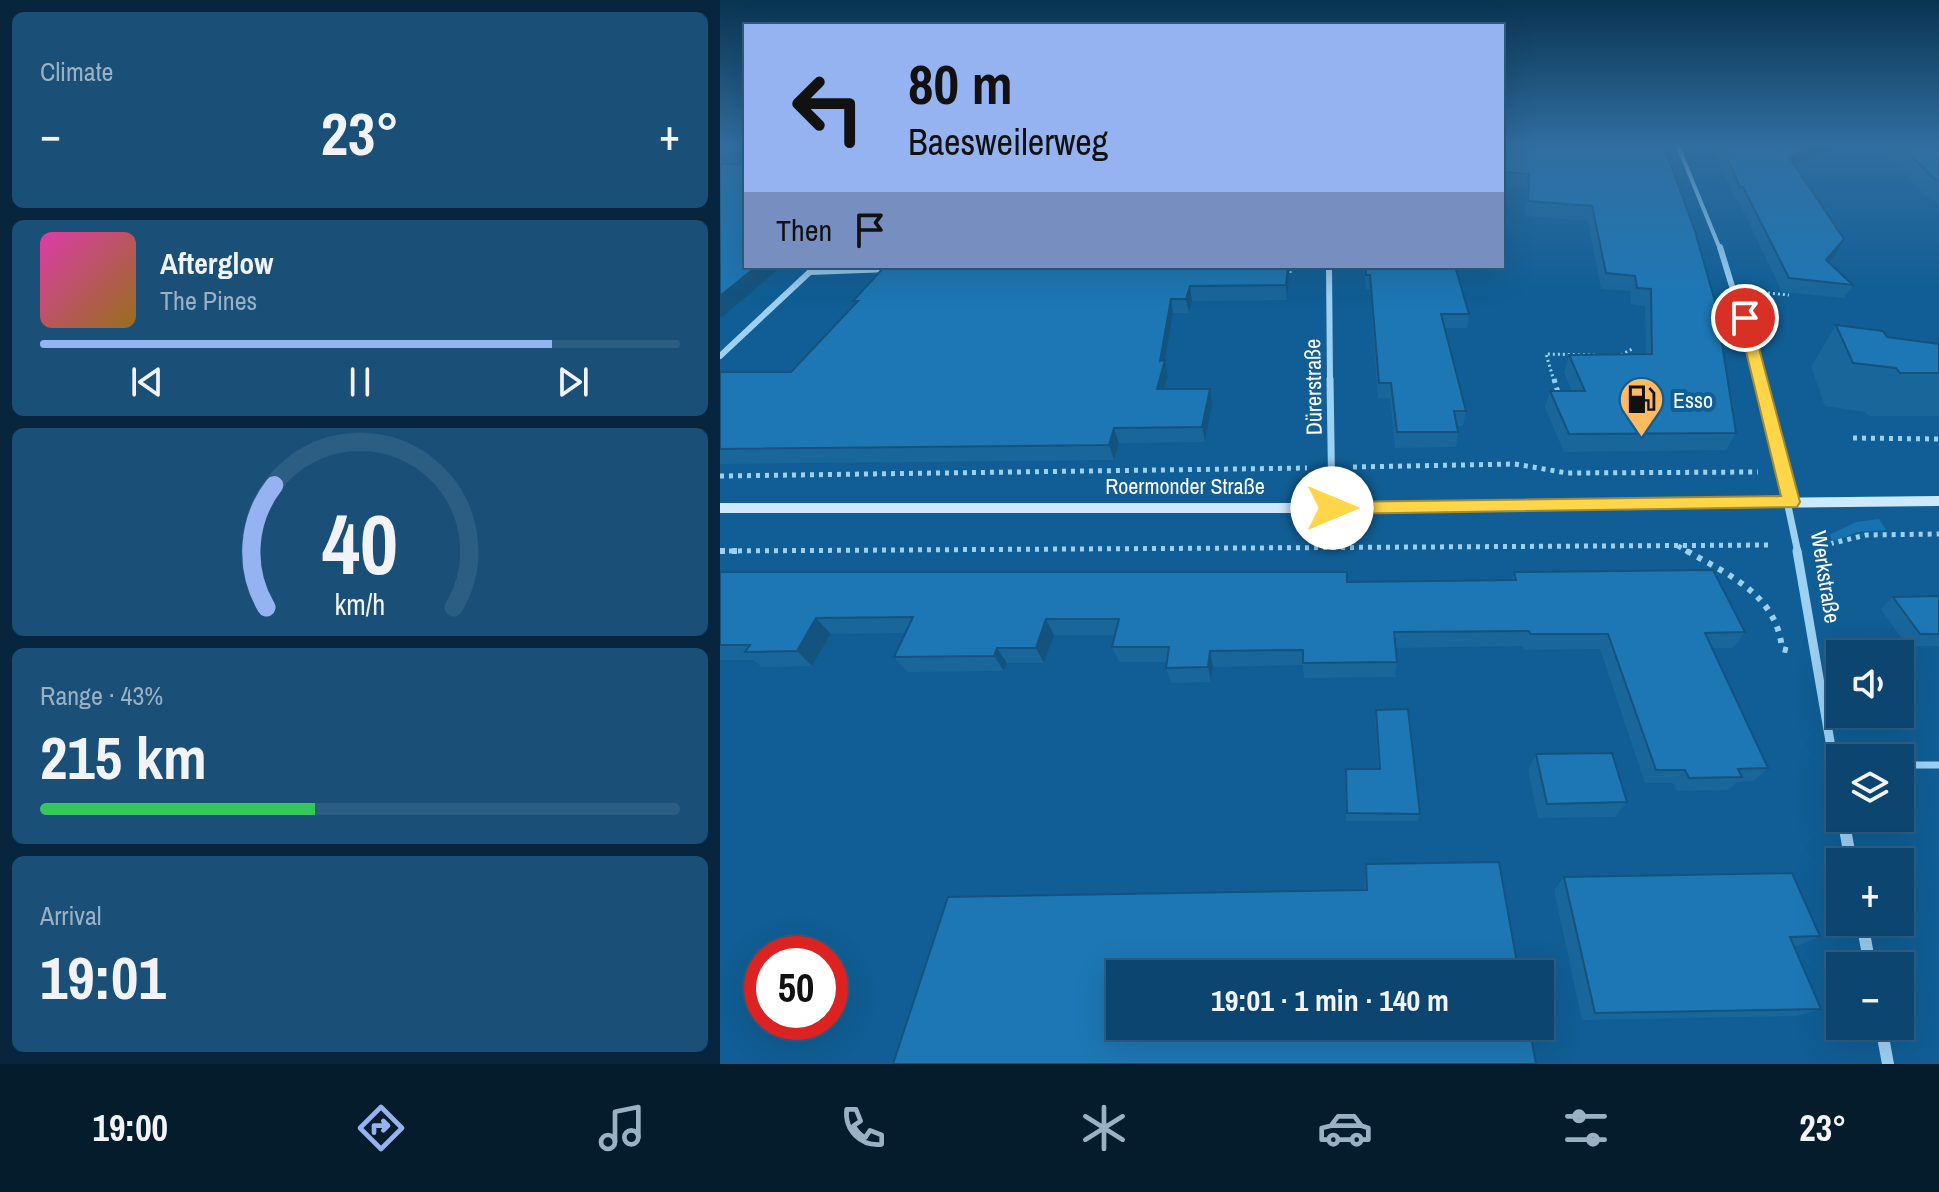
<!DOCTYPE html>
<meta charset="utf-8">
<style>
:root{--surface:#0c4670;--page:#1a5078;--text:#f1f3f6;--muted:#9ab1c3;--line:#2c5e83;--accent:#95b2f1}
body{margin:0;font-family:"Archivo Narrow",sans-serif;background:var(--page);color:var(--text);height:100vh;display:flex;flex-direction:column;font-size:30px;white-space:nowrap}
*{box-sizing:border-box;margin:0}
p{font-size:26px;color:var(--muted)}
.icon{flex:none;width:44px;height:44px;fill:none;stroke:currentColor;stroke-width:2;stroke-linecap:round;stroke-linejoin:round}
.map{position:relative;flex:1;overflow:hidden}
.details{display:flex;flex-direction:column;gap:12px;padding:12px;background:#07263e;width:720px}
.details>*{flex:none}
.guide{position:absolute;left:24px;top:24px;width:760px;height:244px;border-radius:0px;box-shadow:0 8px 32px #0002,0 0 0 2px var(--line);background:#95b2f1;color:#111;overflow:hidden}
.tools{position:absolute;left:1106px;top:640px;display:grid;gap:16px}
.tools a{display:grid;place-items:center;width:88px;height:88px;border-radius:0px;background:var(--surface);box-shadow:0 8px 32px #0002,0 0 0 2px var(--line);font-size:40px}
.speed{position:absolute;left:24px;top:936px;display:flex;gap:16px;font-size:40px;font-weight:700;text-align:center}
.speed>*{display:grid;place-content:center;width:104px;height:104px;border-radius:50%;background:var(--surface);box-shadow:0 8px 32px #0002,0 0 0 2px var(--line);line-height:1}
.speed .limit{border:12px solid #d22;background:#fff;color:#111}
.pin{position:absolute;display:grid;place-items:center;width:68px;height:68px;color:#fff;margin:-34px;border:4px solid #fff;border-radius:50%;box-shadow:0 2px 8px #0007}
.me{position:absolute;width:88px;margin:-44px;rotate:90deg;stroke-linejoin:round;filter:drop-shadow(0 0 6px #0008)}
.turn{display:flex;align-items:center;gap:28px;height:168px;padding:0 32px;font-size:36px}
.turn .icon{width:104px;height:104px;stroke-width:2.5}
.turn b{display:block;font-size:56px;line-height:68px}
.then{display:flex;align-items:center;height:76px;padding:0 32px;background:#0003;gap:16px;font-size:30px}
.big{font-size:60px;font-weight:700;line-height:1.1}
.details .tile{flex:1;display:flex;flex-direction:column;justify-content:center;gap:12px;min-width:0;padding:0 28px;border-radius:12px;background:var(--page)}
.details .dial{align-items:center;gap:0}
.dial svg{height:208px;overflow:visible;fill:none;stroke:var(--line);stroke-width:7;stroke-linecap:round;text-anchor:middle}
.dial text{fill:var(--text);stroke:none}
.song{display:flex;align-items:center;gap:24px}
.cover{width:96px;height:96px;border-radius:12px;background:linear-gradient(135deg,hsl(320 70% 55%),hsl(40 70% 35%))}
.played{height:8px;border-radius:4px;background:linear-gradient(90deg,var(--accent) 80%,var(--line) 80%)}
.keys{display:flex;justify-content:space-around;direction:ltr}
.heat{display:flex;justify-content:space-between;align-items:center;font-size:44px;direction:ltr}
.charge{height:12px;border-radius:6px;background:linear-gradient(90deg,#34c759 43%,var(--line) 0)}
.trip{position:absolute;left:386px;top:960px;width:448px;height:80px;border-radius:0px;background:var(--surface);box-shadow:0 8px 32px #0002,0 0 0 2px var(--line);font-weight:700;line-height:80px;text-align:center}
.dock{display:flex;height:128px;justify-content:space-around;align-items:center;background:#051c2d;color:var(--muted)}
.dock .icon{width:56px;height:56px}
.dock .active{color:var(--accent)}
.dock b{font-size:36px;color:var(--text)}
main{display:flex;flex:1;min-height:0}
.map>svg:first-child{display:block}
.green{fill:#1772af}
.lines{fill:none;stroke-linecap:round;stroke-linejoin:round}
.path-far2{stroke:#9dd1f4;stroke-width:3;stroke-dasharray:2 3;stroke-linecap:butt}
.path-far1{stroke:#9dd1f4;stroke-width:5;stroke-dasharray:4 5;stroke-linecap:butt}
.path{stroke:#9dd1f4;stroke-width:6;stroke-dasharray:5 7;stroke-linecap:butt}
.lane{stroke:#9dd1f4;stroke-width:7}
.street-far4{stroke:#9dd1f4;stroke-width:4}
.street-far3{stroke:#9dd1f4;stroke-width:6}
.street-far2{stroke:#9dd1f4;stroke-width:7}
.street-far1{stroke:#9dd1f4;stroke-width:9}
.street{stroke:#9dd1f4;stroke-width:12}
.secondary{fill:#cde9fd;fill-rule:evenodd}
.wall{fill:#19669b}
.shaded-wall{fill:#14537e}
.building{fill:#1d77b4;stroke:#14537e;stroke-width:2}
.route{fill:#ffd54a;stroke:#a68a30;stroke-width:2}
.labels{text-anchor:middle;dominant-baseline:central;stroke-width:8;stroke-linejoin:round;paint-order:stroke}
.street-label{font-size:22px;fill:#fff;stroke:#105e95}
.poi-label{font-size:22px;fill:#fff;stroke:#105e95;text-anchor:start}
</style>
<main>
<section class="details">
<div class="tile"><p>Climate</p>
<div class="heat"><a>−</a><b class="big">23°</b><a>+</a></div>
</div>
<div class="tile">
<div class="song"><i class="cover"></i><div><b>Afterglow</b><p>The Pines</p></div></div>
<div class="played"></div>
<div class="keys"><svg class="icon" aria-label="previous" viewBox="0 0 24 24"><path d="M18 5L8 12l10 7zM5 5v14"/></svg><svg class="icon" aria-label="pause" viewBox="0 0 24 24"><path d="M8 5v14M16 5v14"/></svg><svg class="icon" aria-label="next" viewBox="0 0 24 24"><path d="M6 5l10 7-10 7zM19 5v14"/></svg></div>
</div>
<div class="tile dial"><svg viewBox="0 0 100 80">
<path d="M14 69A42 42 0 1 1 86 69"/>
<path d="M14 69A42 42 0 0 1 17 22" stroke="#95b2f1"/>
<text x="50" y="56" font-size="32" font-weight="700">40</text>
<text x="50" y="72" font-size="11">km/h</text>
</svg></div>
<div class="tile"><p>Range · 43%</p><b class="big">215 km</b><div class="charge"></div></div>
<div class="tile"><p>Arrival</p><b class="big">19:01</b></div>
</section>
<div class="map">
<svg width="1219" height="1064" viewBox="0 0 1219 1064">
<rect width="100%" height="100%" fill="#105e95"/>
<path class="green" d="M1159 519 1166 530 1137 532 1116 541 1105 537 1136 522Z"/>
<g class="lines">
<g class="path-far2">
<path d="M570 266V275"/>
<path d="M1038 292 1069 295"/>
<path d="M901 355 914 348"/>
<path d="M834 381 826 354 875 355"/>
</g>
<g class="path-far1">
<path d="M834 379 839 396"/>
<path d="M1133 438 1219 439"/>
<path d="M633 467 795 464 847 473 1038 472"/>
<path d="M0 476 587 468"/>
<path d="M958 546 970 553"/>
<path d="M1101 546 1146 535 1219 534"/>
<path d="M0 551 1051 545"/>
</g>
<g class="path">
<path d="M0 551H22"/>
<path d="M967 551C1009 575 1057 595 1062 649L1070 651"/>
</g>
<g class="lane">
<path d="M1112 756 1128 758"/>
<path d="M1180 765H1219"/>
</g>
<path class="street-far4" d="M958 146 1000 249"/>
<g class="street-far3">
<path d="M1000 247 1041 381"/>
<path d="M609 266 610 381"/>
<path d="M90 272 170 269"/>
<path d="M0 356 93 269"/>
</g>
<g class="street-far2">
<path d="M610 379 612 508"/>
<path d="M1041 379 1078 553"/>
</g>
<path class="street-far1" d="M1077 551 1116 776"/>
<g class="street">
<path d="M1115 774 1120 801"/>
<path d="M1123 818 1131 862"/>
<path d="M1142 922 1150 966"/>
<path d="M1161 1026 1168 1064"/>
</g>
<path class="secondary" d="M1219 496V506L612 513H0V503H612Z"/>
</g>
<g class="wall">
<path d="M0 146H26V266H62L0 318Z"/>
<path d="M785 146H944L1016 433 1006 450 844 452 825 408 830 391H852L844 372 849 355 926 354 925 306 911 304 910 291 881 289 868 221 805 216 806 188 783 186Z"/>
<path d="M992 146H1113L1111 150 1074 165 1124 239 1117 253 1108 262 1133 285 1124 298 1062 292 1018 200 1015 199Z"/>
<path d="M1158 146H1219V204L1206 196Z"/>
<path d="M165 266H570L567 300 472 301 469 313H453L445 361 448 376 445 389 492 404 485 442 399 443 394 460 0 464V372H71L135 304 133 301Z"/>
<path d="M644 266H735L749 314 747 328H724L746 411 743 426H737L738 432 736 447 675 448 670 398H658L650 289H646Z"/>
<path d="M1116 325 1167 337 1219 344V416H1149L1145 412 1105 406 1091 367Z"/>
<path d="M0 572 627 582 792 580 794 572 1025 632 1013 648H992L1048 768 1034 781 1017 782 1008 790 957 791 953 783H925L880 649 804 650 803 646 675 648 677 662 675 677 584 678 583 665 493 667 491 682 451 683 446 668 447 662H399L392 647 396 635H334L324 663H287L284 671 187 672 174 657 185 633 111 634 92 666 42 667 33 660H0Z"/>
<path d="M1219 596V646H1187L1161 609 1173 597Z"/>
<path d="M656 710 700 814 698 821H626L625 777 658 769 655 718Z"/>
<path d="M816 754 907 802 895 817 818 818 808 770Z"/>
<path d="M779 862 644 890 646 864Z"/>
<path d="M844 877 1100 936 1078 946H1074L1101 1009 1077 1016 862 1020 834 890Z"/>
</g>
<g class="shaded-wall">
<path d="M1098 146H1113L1111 150 1063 169 1069 157Z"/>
<path d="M1124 239 1117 253 1098 274 1106 260Z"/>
<path d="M37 266H62L1 318 0 316V296Z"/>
<path d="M568 266H570L567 300 566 285Z"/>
<path d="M470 286 472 301 469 313 466 299Z"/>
<path d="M451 299 453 313 445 361 448 376 440 404 437 389 440 361Z"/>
<path d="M490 389 492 404 485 442 482 427Z"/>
<path d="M394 428 399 443 394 460 389 445Z"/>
<path d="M96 618 111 634 92 666 77 651Z"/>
<path d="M326 619 334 635 324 663 316 648Z"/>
<path d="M277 648 287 663 284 671 274 656Z"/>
<path d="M490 651 493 667 491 682 488 667Z"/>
</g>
<g class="building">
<path d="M0 146H26V266H37L0 296V164H19L24 159 20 154 0 155Z"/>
<path d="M787 146H944L975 231 996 305 1016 433 849 434 830 391H865L849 355 932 354 931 289 917 288 915 276 886 273 872 206 808 201 809 174 785 172Z"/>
<path d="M1002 146H1098L1069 157 1124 239 1106 260 1133 285 1069 278 1023 187H1020Z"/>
<path d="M1181 146H1219V181L1216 180Z"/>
<path d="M165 266H568L566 285 470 286 466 299H451L440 361 445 360 437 389H490L482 427 394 428 389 445 0 449V372H71L138 301H133Z"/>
<path d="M646 266H735L749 314H721L746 411H734L738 432H677L671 383H659L650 275H646Z"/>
<path d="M1116 325 1163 331 1167 337 1219 344V373H1180L1176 368 1133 363Z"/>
<path d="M993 570 1025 632 985 633 1048 768 1018 769 1022 777 969 778 965 770H936L888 634H810L809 631 674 632 677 662 583 663V650L490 651 488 667 446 668 449 647H392L399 619H326L316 648H277L274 656 174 657 193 617 96 618 77 651 25 652 30 645H0V572H627V582L796 580 794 572Z"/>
<path d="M1219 596V634H1200L1173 597Z"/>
<path d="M688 709 700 814 627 813 626 769H660L656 710Z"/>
<path d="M892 753 907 802 827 804 816 754Z"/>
<path d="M779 862 799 974H400V1026H809L816 1064H173L228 897 647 890 646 864Z"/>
<path d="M1072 873 1100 936 1070 937 1101 1009 875 1013 844 877Z"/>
</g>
<linearGradient id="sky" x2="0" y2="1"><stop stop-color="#093452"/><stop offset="0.49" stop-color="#316ea0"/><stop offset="1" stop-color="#316ea0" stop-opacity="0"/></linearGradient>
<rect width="1219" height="295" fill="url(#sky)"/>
<path class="route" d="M1025 314 1031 318 1080 502 1077 507 612 514 603 508 612 502 1061 496 1018 318Z"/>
<defs>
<symbol id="fuel-pin" viewBox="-11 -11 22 30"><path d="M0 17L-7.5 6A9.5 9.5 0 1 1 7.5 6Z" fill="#ffb960" stroke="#105e95"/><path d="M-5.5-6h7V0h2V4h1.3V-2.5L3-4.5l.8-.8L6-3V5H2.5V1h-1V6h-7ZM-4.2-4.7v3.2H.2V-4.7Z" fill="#111"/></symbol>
</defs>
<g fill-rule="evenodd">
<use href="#fuel-pin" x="896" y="374" width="51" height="69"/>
</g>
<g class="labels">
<g class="street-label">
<text transform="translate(593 387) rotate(-91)">Dürerstraße</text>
<text x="465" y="486">Roermonder Straße</text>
<text transform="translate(1106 577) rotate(81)">Werkstraße</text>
</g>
<g class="poi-label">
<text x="953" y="400">Esso</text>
</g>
</g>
</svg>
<div class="tools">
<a><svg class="icon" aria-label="sound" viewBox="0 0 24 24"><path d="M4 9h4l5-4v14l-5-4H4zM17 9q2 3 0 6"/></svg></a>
<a><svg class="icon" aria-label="layers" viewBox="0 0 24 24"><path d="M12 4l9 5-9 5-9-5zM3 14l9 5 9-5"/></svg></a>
<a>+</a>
<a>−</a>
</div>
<div class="speed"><div class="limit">50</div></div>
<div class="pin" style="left:1025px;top:318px;background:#d93025"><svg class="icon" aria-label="arrive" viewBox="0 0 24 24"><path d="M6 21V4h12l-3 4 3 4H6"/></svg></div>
<svg class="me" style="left:612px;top:508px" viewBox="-20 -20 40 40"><circle r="19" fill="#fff"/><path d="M0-13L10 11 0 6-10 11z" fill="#ffd54a"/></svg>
<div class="trip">19:01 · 1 min · 140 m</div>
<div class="guide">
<div class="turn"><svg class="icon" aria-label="left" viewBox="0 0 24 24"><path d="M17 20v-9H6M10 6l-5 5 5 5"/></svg><div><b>80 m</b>Baesweilerweg</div></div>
<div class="then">Then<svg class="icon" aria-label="arrive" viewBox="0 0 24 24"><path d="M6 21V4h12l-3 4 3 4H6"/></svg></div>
</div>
</div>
</main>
<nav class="dock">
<b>19:00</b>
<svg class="icon active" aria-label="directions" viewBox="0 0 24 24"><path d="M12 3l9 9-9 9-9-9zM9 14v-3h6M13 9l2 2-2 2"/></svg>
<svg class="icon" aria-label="music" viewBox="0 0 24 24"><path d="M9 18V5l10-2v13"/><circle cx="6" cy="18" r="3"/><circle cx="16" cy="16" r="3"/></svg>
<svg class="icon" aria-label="phone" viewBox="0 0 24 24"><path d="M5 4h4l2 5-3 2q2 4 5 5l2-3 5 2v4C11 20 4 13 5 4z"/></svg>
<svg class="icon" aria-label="climate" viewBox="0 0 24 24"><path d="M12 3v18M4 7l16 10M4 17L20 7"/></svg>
<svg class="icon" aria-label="car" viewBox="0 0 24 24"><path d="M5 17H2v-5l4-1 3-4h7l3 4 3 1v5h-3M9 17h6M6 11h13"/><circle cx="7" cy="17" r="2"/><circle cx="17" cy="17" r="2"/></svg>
<svg class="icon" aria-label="filters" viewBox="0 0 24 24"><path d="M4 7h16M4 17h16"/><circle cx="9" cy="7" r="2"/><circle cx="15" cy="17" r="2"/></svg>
<b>23°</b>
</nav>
